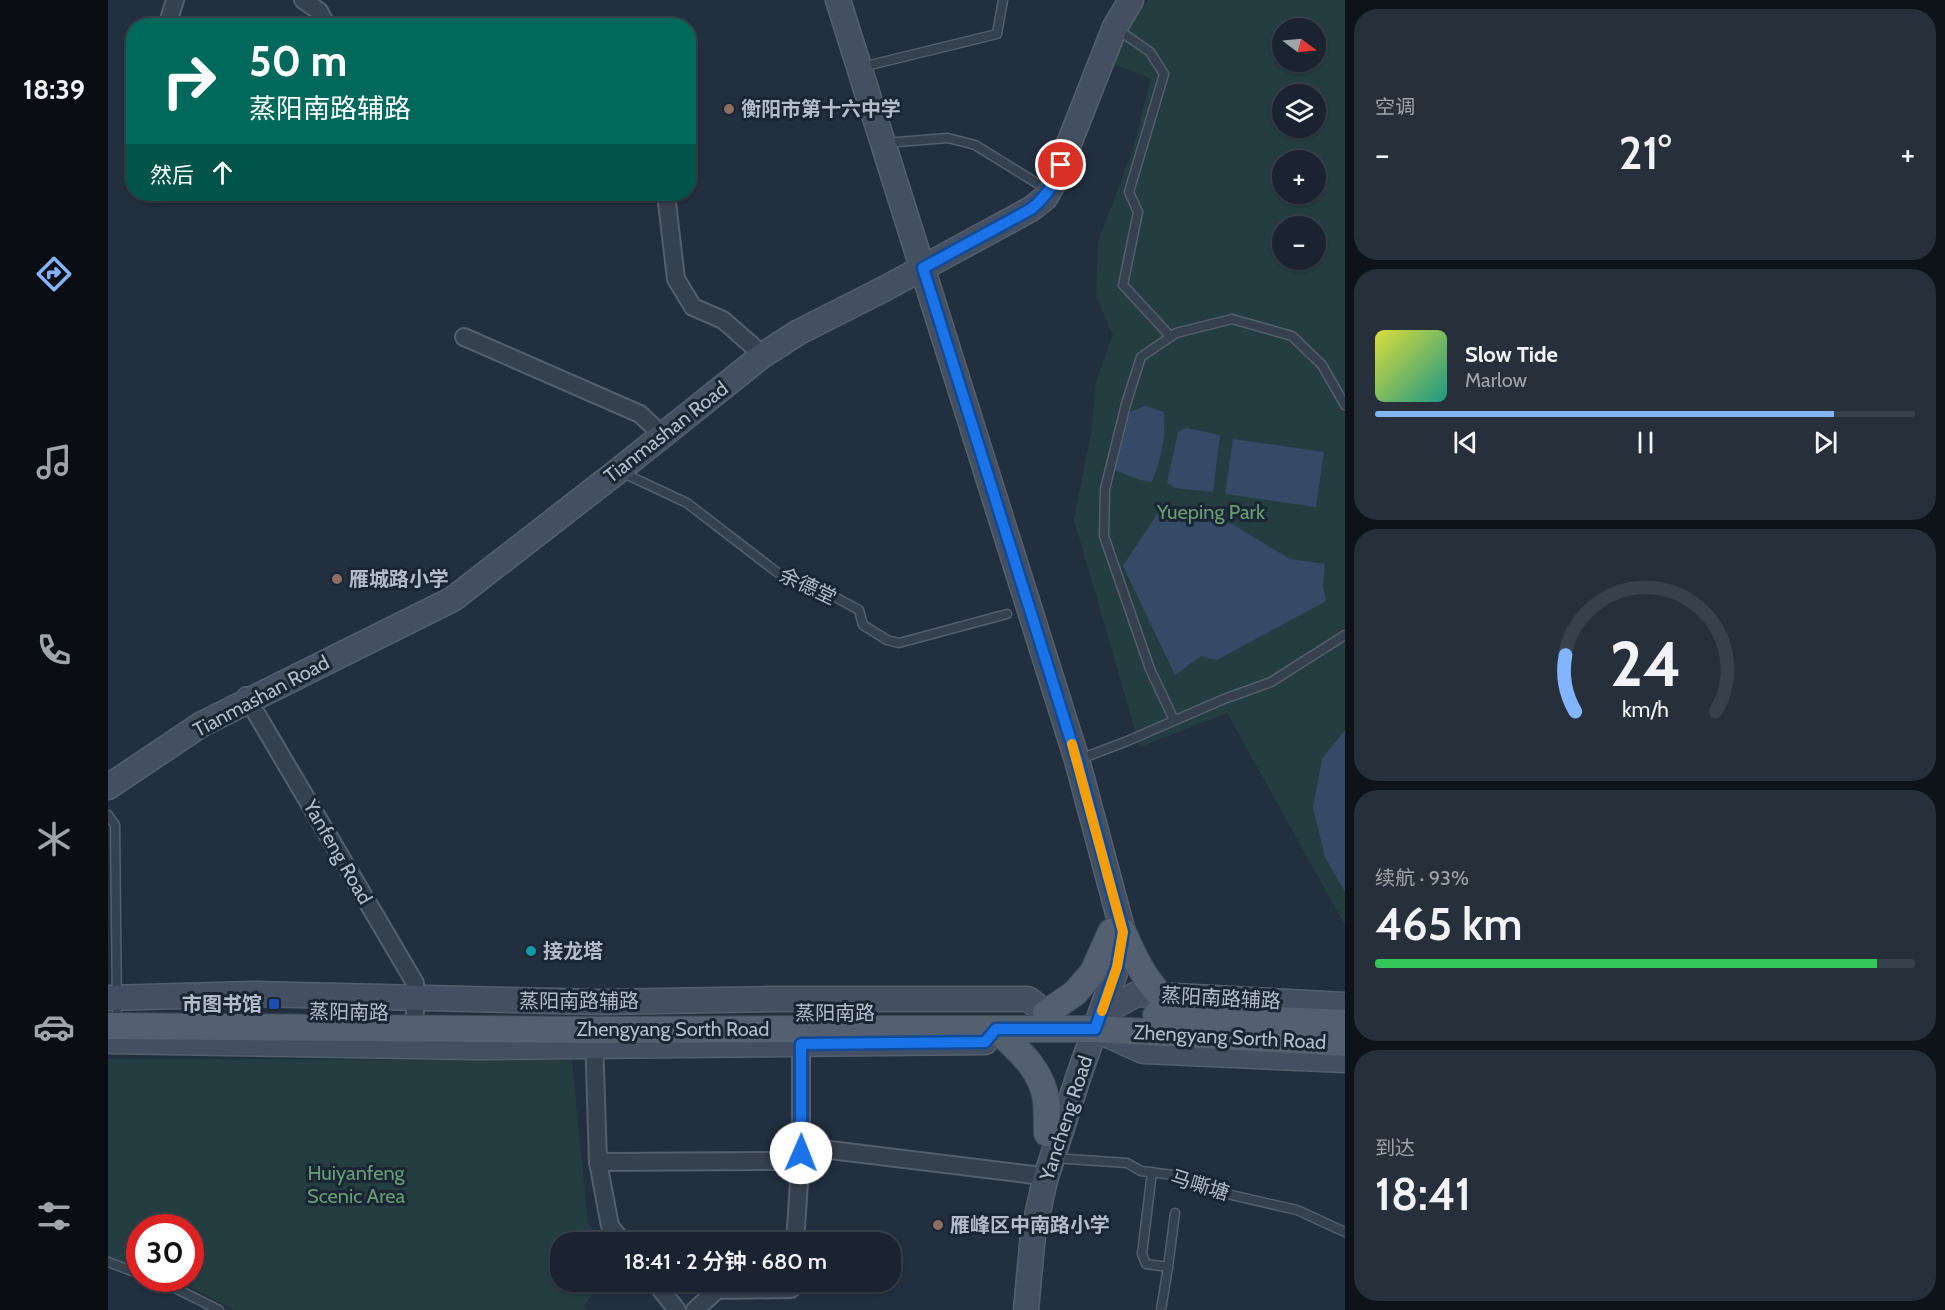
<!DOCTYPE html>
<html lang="zh">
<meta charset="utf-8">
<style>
:root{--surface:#1a232f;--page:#272f3b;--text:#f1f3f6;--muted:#9fa4aa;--line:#38404b;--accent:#83b4ff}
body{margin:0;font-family:Cabin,"Noto Sans SC",sans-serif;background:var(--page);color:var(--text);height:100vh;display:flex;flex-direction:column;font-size:22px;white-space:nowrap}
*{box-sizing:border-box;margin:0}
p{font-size:20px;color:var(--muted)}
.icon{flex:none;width:33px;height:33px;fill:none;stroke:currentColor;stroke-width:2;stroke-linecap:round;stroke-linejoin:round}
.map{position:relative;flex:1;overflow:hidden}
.side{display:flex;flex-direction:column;gap:9px;padding:9px;background:#0e131a;width:600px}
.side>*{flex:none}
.hud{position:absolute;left:18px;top:18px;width:570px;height:183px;border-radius:24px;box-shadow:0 2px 4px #0004,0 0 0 2px var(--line);background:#00695c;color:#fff;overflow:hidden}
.needle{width:39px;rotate:106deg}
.buttons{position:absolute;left:1164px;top:18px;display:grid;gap:12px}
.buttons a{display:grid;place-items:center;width:54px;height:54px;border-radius:50%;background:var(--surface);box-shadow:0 2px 4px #0004,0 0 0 2px var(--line);font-size:30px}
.speed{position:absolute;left:18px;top:1214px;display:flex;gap:12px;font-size:30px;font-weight:700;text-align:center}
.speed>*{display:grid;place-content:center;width:78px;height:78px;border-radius:50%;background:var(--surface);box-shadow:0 2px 4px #0004,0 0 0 2px var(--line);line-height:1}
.speed .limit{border:9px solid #d22;background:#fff;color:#111}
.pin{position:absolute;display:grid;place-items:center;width:51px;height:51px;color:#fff;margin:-26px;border:3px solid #fff;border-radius:50%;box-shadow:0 2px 6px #0007}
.me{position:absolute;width:66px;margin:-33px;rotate:1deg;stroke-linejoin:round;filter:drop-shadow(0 0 4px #0008)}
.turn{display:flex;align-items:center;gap:21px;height:126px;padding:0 24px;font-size:27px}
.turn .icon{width:78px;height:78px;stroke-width:2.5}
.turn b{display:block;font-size:42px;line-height:51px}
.then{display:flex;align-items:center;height:57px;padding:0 24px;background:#0003;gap:12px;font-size:22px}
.big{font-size:45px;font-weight:600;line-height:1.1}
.side .widget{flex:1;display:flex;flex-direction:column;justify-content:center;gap:9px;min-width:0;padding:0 21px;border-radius:24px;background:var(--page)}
.side .dial{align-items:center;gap:0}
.dial svg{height:156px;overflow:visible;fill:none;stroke:var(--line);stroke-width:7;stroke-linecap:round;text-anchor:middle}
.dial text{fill:var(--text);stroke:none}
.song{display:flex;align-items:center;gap:18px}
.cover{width:72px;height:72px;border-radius:9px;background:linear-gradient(135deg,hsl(60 70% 55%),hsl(170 70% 35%))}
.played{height:6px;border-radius:3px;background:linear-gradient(90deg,var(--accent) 85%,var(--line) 85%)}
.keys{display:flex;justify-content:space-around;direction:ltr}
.heat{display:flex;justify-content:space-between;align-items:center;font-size:33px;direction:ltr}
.charge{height:9px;border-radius:4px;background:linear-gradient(90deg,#34c759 93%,var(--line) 0)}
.trip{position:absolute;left:442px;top:1232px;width:351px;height:60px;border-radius:24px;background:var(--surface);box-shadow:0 2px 4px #0004,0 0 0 2px var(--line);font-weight:600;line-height:60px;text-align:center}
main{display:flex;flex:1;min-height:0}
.tabs{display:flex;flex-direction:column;width:108px;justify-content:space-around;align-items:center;background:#0a0e13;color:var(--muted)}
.tabs .icon{width:42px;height:42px}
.tabs .selected{color:var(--accent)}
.tabs b{font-size:27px;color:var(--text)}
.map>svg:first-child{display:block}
.green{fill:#243d40;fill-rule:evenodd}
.water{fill:#354a67}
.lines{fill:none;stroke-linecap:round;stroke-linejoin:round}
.lane-casing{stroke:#545f6d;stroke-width:11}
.street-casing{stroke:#545f6d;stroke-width:20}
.secondary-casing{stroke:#545f6d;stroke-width:27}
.primary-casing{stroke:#3f4a58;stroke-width:28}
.lane{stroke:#36414f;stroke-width:8}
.street{stroke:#36414f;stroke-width:16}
.secondary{stroke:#445062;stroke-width:24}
.primary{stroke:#54606f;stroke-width:26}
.route-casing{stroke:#114b97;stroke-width:15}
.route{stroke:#1a73e8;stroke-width:10}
.slow{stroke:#f59e0b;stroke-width:10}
.education-dot{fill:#8d6e63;stroke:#1b2634;stroke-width:2}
.culture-dot{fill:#0f9aa8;stroke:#1b2634;stroke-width:2}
.transit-dot{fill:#1a4fb4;stroke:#1b2634;stroke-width:2}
.labels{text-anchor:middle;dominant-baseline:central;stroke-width:6;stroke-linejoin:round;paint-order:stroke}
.poi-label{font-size:20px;font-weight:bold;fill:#b2bcca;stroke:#1b2634;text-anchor:start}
.street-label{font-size:20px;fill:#b2bcca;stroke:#1b2634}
.park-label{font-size:20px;fill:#689d73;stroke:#1b2634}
</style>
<main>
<nav class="tabs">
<b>18:39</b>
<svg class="icon selected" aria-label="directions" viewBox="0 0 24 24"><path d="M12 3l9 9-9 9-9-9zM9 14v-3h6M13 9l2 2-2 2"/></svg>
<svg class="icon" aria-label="music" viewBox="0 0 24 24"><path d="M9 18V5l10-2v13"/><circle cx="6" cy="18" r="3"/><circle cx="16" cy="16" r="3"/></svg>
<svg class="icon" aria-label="phone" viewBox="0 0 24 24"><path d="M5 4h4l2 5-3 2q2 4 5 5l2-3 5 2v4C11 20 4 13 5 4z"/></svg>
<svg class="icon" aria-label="climate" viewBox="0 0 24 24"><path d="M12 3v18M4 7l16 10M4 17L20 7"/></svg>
<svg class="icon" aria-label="car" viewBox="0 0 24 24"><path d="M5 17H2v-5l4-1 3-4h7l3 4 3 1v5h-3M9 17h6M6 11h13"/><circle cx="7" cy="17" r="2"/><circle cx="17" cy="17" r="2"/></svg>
<svg class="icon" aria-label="filters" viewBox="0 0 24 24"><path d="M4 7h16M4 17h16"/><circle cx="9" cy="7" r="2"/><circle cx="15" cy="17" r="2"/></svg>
</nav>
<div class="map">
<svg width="1237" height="1310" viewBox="0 0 1237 1310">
<rect width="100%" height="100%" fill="#222f3f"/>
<g class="green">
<path d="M1040 0H1237V925L1119 713 1032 747 966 520 983 433 988 381 1005 335 988 296 990 242 1024 152 1043 79 1001 62 1019 24ZM1174 28H1208V62H1174ZM1174 94H1208V128H1174ZM1174 160H1208V194H1174ZM1174 226H1208V260H1174Z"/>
<path d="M0 1059 464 1060 480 1223 494 1242H453V1281H496L476 1305 481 1310H127L79 1285 59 1278H82V1227H32L31 1268 0 1257Z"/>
</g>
<g class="water">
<path d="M1037 406 1056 412C1058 439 1053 457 1044 482L1032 480 1004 469 1019 413Z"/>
<path d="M1078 428 1112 435 1105 492 1067 488 1059 483 1070 432Z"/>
<path d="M1125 439 1216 452 1208 507 1117 494Z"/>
<path d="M1051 511 1124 524 1182 559 1217 564 1215 586 1218 601 1109 660 1093 656 1067 675 1015 566Z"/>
<path d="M1237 730V892L1217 857 1205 807 1214 759Z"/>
</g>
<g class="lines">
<defs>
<g id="lane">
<path d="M1009 29 1042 52 1056 74 1021 192 1030 212 1015 285 1063 337"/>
<path d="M754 67 889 34 895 0"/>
<path d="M777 143 840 138 867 145 935 187"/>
<path d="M513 472 579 503 670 573 716 591 751 610 755 625 779 640 791 643 899 614"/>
<path d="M1066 720 1042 669 996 536 997 489 1018 404 1033 357 1068 333 1124 319 1184 336 1214 365 1237 405"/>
<path d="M972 759 1017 742 1116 699 1163 682 1237 635"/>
<path d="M0 815 7 825 9 1010"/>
<path d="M945 1158 1019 1163 1033 1171 1081 1177 1093 1188 1189 1210 1237 1232"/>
<path d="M1044 1172 1034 1254 1038 1264 1060 1267 1053 1310"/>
<path d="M0 1262 32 1274"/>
<path d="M1060 1267 1067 1213"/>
<path d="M42 1278 67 1288 111 1310"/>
</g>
<g id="street">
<path d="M195 0 211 11 219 26"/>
<path d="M59 26 67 0"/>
<path d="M558 194 568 279 585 307 615 320 655 355"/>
<path d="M356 337 532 414 550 431"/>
<path d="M138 696 307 983V1013"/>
<path d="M486 1036 490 1162 502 1226 515 1242"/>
<path d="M490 1162 673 1161 706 1148 926 1175"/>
<path d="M687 1242 693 1153V1035"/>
<path d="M546 1281 569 1310"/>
<path d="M587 1310 609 1290 683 1289 684 1281"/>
</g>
<g id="secondary">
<path d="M730 0 969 760 1015 932 1009 967 971 1075 937 1180 925 1234 918 1310"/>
<path d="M0 787 94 724 345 599 510 471 655 355 691 332 776 289 923 209 937 198 945 184 1007 27 1023 0"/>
<path d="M0 998 145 994 492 1002 664 999H920L938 1013"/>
<path d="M993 1013 1029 994 1237 1005"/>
<path d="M989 1030 1035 1051 1237 1060"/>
<path d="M0 1041 369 1047 877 1042 888 1029"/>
</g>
<g id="primary">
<path d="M1015 932C1031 969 1045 997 1082 1017"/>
<path d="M938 1013 967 993 985 972 1003 932"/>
<path d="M1048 1015 1237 1023"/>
<path d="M0 1026 486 1030 693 1029H987L1237 1043"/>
<path d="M888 1029C909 1049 934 1069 938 1100 939 1111 939 1122 939 1133"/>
</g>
</defs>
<use href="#lane" class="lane-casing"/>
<use href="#street" class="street-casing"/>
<use href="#secondary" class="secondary-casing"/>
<use href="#primary" class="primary-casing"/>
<use href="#lane" class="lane"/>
<use href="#street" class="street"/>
<use href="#secondary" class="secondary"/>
<use href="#primary" class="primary"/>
</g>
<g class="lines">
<defs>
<path id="route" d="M693 1153V1044L877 1042 888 1029H987L1009 967 1015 932 969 760 815 268 923 209C939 196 946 184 953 165"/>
</defs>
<use href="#route" class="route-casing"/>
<use href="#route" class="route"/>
<path class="slow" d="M964 744 1015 932 1009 967 994 1011"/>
</g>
<g class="education-dot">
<circle cx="621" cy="109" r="6"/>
<circle cx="229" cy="579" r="6"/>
<circle cx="830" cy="1225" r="6"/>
</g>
<circle class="culture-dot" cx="423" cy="951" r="6"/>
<rect class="transit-dot" x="160" y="998" width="12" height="12" rx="3"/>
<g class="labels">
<g class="poi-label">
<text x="633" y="109">衡阳市第十六中学</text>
<text x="241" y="579">雁城路小学</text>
<text x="435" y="951">接龙塔</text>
<text x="154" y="1004" text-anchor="end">市图书馆</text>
<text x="842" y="1225">雁峰区中南路小学</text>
</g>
<g class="street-label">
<text transform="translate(558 432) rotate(-38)">Tianmashan Road</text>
<text transform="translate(700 586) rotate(25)">余德堂</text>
<text transform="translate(153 696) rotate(-28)">Tianmashan Road</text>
<text transform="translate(230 852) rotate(60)">Yanfeng Road</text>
<text transform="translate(1113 998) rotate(3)">蒸阳南路辅路</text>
<text x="471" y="1001">蒸阳南路辅路</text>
<text transform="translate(241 1012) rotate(1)">蒸阳南路</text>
<text x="727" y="1013">蒸阳南路</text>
<text x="565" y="1029">Zhengyang Sorth Road</text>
<text transform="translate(1122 1037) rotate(3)">Zhengyang Sorth Road</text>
<text transform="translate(958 1118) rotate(-72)">Yancheng Road</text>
<text transform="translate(1092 1185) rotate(17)">马嘶塘</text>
</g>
<g class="park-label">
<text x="1103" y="512">Yueping Park</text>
<text x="248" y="1173">Huiyanfeng<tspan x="248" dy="23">Scenic Area</tspan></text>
</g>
</g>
</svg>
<div class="buttons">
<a><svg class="needle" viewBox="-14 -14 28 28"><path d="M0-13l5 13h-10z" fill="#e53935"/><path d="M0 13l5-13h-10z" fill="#9fa4aa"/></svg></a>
<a><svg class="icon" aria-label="layers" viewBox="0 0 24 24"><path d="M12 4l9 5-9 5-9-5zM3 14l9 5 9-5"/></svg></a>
<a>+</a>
<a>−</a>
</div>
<div class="speed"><div class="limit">30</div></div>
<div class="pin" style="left:953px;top:165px;background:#d93025"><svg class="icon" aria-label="arrive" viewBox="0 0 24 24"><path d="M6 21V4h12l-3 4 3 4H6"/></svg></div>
<svg class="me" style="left:693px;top:1153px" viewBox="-20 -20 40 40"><circle r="19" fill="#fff"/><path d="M0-13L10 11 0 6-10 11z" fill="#1a73e8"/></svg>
<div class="trip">18:41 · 2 分钟 · 680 m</div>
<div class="hud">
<div class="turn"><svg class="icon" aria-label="right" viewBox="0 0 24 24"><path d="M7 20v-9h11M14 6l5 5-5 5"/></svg><div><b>50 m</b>蒸阳南路辅路</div></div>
<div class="then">然后<svg class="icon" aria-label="ahead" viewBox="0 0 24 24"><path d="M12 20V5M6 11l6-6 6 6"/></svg></div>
</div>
</div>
<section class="side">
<div class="widget"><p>空调</p>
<div class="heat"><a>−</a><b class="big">21°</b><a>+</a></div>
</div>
<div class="widget">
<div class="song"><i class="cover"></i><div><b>Slow Tide</b><p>Marlow</p></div></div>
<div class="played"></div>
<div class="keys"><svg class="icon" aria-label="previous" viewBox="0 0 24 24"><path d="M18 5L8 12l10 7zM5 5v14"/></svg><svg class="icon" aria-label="pause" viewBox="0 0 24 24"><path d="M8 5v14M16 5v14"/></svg><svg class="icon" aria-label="next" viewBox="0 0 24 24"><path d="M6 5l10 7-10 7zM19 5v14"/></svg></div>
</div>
<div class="widget dial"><svg viewBox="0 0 100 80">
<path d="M14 69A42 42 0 1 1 86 69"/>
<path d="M14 69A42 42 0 0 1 9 40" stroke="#83b4ff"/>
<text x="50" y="56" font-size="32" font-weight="700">24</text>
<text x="50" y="72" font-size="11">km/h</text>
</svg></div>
<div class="widget"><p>续航 · 93%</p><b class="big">465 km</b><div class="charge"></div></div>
<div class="widget"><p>到达</p><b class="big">18:41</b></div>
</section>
</main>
